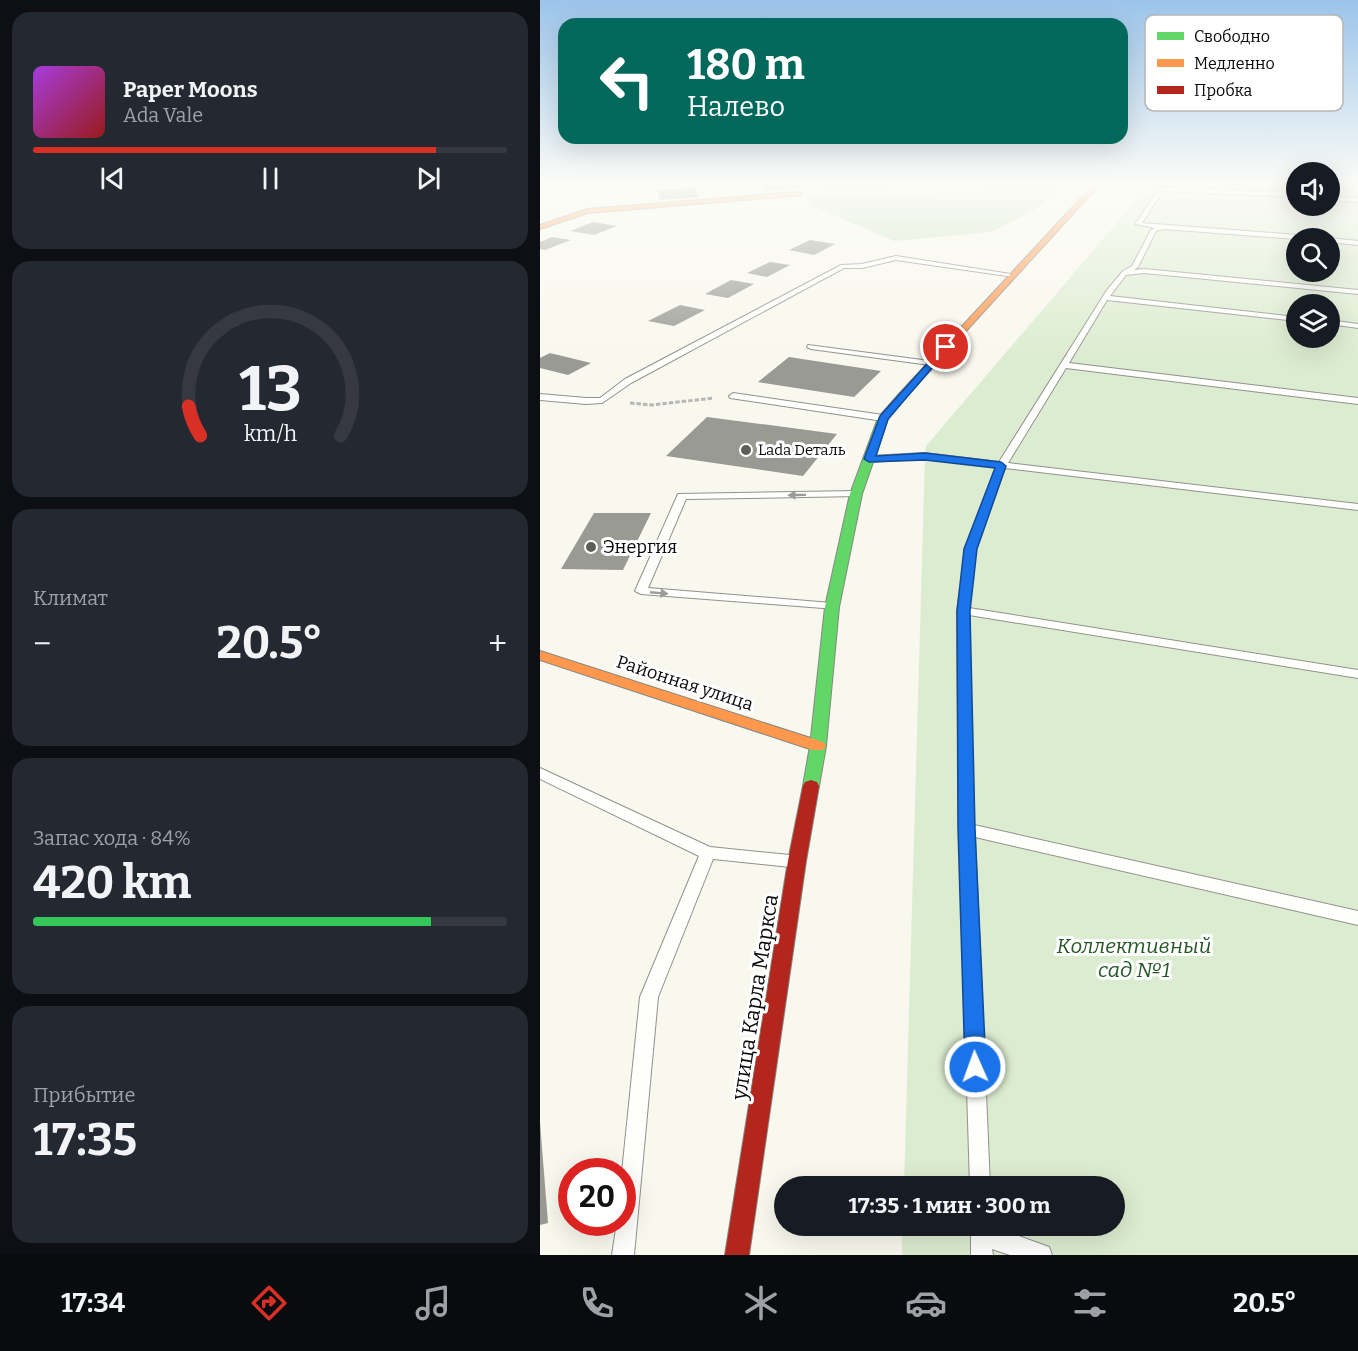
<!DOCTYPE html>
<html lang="ru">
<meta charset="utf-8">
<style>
:root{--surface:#171b24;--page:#242831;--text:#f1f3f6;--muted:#9ea1a6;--line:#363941;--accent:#d93025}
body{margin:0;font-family:Bitter,serif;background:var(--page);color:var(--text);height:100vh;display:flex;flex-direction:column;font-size:22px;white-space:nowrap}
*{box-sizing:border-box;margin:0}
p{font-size:20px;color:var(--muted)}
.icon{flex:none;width:33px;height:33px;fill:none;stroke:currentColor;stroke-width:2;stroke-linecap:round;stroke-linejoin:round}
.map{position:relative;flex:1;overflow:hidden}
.details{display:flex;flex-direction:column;gap:12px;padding:12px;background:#0d0f14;width:540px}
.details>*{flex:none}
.guide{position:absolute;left:18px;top:18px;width:570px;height:126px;border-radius:18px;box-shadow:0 6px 24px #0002;background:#00695c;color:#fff;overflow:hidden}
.fabs{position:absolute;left:746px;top:162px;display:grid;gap:12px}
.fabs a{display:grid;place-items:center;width:54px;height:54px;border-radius:50%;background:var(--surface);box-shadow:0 6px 24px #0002;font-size:30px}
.speed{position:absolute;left:18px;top:1158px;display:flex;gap:12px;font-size:30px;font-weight:700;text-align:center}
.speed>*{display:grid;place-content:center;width:78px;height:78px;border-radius:50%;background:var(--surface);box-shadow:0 6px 24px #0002;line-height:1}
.speed .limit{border:9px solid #d22;background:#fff;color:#111}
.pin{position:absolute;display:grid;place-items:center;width:51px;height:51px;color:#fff;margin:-26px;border:3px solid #fff;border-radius:50%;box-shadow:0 2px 6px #0007}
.me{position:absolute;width:66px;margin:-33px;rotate:358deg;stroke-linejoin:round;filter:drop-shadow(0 0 4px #0008)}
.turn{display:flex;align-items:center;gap:21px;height:126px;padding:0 30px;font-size:27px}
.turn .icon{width:78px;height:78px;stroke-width:2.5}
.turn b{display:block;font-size:42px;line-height:51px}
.big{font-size:45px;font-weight:700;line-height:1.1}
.details .card{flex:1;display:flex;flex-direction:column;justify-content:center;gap:9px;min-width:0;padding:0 21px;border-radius:18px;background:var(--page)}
.details .dial{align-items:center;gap:0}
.dial svg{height:156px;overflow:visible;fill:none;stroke:var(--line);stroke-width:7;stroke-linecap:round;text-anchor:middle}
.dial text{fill:var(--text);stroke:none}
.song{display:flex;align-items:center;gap:18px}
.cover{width:72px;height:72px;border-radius:9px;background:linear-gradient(135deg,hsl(280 70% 55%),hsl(0 70% 35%))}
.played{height:6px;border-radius:3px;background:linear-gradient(90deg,var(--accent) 85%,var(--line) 85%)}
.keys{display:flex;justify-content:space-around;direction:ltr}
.heat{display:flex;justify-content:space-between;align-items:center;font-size:33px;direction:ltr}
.charge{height:9px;border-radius:4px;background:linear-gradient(90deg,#34c759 84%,var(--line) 0)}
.trip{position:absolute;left:234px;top:1176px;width:351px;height:60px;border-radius:30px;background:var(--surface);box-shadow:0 6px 24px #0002;font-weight:700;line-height:60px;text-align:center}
.tab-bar{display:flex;height:96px;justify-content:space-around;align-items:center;background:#090b0e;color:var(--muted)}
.tab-bar .icon{width:42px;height:42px}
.tab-bar .on{color:var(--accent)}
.tab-bar b{font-size:27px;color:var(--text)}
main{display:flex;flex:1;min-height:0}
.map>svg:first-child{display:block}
.green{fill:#dcecd0;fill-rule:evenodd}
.forest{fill:#cde2c0}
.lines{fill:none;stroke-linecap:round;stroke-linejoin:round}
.stream{fill:#c9dbed;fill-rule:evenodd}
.building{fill:#9a9a94}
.lane-casing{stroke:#91918d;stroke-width:2}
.fast-casing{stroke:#888883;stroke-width:2}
.slow-casing{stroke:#888883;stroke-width:2}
.jam-casing{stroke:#888883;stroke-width:2}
.path{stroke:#b7b7b5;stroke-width:3;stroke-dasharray:4.5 2;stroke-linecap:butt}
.lane{fill:#fefefc;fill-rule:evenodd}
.fast{fill:#63d668;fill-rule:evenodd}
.slow{fill:#ff974d;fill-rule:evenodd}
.jam{fill:#b3261e;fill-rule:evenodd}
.oneway{fill:#9c9c9b}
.route{fill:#1a73e8;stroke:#114b97;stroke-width:1.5}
.poi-dot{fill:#5d5d5a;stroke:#fff;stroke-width:2}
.labels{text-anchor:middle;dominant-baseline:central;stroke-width:6;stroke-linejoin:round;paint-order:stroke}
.far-poi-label{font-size:15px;fill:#0a0a0a;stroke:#fff;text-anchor:start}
.poi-label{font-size:18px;fill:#0a0a0a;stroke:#fff;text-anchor:start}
.street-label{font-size:18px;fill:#0a0a0a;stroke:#fff}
.near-park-label{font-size:21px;font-style:italic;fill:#255824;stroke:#fff}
.near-street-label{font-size:21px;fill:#0a0a0a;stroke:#fff}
.key{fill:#fff;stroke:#b6b6b6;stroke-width:1.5}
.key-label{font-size:16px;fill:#0a0a0a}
</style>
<main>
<section class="details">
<div class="card">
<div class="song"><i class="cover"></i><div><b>Paper Moons</b><p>Ada Vale</p></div></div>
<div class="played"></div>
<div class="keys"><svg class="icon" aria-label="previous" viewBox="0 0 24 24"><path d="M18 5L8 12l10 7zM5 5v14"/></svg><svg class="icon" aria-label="pause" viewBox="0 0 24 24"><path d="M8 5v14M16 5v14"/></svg><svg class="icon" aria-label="next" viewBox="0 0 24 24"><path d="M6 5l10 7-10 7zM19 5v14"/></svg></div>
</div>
<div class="card dial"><svg viewBox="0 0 100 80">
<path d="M14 69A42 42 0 1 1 86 69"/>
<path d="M14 69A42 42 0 0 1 8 54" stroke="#d93025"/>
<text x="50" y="56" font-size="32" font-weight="700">13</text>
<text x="50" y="72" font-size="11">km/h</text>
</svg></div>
<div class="card"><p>Климат</p>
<div class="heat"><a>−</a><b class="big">20.5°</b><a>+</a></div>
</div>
<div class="card"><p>Запас хода · 84%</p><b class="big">420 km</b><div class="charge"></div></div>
<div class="card"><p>Прибытие</p><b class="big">17:35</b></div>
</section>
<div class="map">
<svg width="818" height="1255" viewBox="0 0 818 1255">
<rect width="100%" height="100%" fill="#f8f8ee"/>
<path class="green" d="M611 183H756V206H789V183H818V1255H362V1226H574V1186H364L385 456 386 446ZM756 238H789V272H756ZM756 304H789V338H756Z"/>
<g class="forest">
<path d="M266 183H443L423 187 292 194 265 186Z"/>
<path d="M460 183H525L494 210 451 232 354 241 272 206 270 196C333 197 398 196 460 183Z"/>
</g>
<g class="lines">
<path class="stream" d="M31 183H36L33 185 48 188 12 190 0 193V191L12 188 30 187 27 186Z"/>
</g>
<g class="building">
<path d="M220 183H255L259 187 227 191Z"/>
<path d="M155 187 158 197 120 200 118 190Z"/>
<path d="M53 222 77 226 54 235 30 231Z"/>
<path d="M12 237 31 240 5 250 0 249V242Z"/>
<path d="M270 240 295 244 274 255 249 250Z"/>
<path d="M230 262 250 265 227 277 207 273Z"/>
<path d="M191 280 214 284 188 298 165 294Z"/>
<path d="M140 305 165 310 134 326 108 321Z"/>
<path d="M10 353 51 363 28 375 0 368V358Z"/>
<path d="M249 357 341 371 314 397 218 382Z"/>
<path d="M167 417 252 428 297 434 263 476 126 456Z"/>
<path d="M54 513H111L83 570 21 569Z"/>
<path d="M0 1122 8 1223 0 1225Z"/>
</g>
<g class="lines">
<defs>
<g id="lane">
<path d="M628 187 756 193V197L623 191 602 223 772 236 775 238 756 239 624 229 616 231 598 267 594 270 604 269 818 290V294L604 273 586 275 570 296 756 317V321L567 300 529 363 818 398V404L526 368 468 463 818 504V510L465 468 436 549 429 608 818 670V678L429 615 434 825 818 911V925L435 837 450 1186H430L419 829 417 611 426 549 456 467 385 459 329 462 324 459 329 456 385 453 459 462 567 290 583 271 592 266 611 230 615 228 595 224 619 189Z"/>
<path d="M789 196 818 198V202L789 200Z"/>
<path d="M788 238H789L818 241V245L789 242Z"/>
<path d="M356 256 477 275 474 277 356 260 322 268H304L91 383 62 403 46 404 0 400V394L46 398H60L85 379 301 265 322 264Z"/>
<path d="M789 320 818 324V328L789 324Z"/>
<path d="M268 345 390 361 394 363 390 365 271 349 267 347Z"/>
<path d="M193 393 343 415 347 418 343 421 190 398 189 396Z"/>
<path d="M316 491 320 492V496L146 499 108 588 292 603 296 605 298 607 296 609 101 594 95 591 138 494Z"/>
<path d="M0 768 170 847 250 855 255 857 258 861 255 865 250 867 173 859 118 997 94 1255H72L77 1222H82V1172L100 997 159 856 0 779Z"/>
<path d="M431 1226H451L509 1247 512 1255H470L452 1249 453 1255H431Z"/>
</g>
<path id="fast" d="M359 394 367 396 348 419 322 494 299 607 286 746 279 786 277 790 271 792 265 790 263 786 270 746 285 607 310 494 338 418Z"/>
<g id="slow">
<path d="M555 183H561L365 398H359V394Z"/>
<path d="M260 192 262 195 48 213 0 229V225L47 209Z"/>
<path d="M0 651 283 742 286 746 283 750H273L0 660Z"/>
</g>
<path id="jam" d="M271 780 277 782 279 786 266 861 209 1255H185L248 861 263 786 265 782Z"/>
</defs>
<use href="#lane" class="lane-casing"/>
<use href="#fast" class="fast-casing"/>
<use href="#slow" class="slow-casing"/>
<use href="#jam" class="jam-casing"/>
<path class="path" d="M90 403 111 405 174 398"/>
<use href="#lane" class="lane"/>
<use href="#fast" class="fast"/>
<use href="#slow" class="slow"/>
<use href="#jam" class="jam"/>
</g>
<defs><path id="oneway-solid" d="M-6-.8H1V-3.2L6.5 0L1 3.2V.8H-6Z" transform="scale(1.5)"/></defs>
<g class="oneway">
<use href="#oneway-solid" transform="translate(257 495) rotate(179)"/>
<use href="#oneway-solid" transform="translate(119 593) rotate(5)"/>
</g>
<linearGradient id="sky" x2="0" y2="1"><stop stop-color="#9bc4ea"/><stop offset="0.51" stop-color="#fcfcf7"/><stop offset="1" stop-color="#fcfcf7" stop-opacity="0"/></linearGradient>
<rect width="818" height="359" fill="url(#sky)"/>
<path class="route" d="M403 346 410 347 348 419 336 456 385 453 461 462 466 466 437 549 430 611 435 829 446 1067 443 1074 435 1077 428 1074 425 1067 418 829 417 611 424 549 455 468 385 460 329 462 324 459 340 416Z"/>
<g class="poi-dot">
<circle cx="206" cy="450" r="6"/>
<circle cx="51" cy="547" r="6"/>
</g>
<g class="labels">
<g class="far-poi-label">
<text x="218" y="450">Lada Dеталь</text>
</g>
<g class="poi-label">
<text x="63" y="547">Энергия</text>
</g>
<g class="street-label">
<text transform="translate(145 683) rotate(18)">Районная улица</text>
</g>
<g class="near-park-label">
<text x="594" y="946">Коллективный<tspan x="594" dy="24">сад №1</tspan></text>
</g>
<g class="near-street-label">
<text transform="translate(215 997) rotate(-81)">улица Карла Маркса</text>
</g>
</g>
<rect x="605" y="15" width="198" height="96" rx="9" class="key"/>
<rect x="617" y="32" width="27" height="8" fill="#63d668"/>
<rect x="617" y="59" width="27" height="8" fill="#ff974d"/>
<rect x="617" y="86" width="27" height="8" fill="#b3261e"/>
<g class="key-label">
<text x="654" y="42">Свободно</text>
<text x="654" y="69">Медленно</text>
<text x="654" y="96">Пробка</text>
</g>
</svg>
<div class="fabs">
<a><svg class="icon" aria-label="sound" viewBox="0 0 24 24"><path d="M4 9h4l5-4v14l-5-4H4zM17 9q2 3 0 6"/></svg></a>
<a><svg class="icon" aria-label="search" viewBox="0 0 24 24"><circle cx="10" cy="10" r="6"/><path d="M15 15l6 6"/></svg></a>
<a><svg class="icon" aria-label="layers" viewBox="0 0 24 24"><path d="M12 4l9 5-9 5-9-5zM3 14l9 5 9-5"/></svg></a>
</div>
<div class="speed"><div class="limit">20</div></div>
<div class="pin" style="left:406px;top:347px;background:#d93025"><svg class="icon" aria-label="arrive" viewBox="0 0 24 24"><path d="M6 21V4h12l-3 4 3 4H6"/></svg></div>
<svg class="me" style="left:435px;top:1067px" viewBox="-20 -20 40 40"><circle r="17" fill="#1a73e8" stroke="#fff" stroke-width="3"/><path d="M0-11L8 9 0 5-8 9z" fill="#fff"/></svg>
<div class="trip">17:35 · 1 мин · 300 m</div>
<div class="guide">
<div class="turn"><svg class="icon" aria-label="left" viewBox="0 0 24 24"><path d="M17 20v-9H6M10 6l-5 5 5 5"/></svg><div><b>180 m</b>Налево</div></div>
</div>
</div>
</main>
<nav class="tab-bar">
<b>17:34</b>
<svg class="icon on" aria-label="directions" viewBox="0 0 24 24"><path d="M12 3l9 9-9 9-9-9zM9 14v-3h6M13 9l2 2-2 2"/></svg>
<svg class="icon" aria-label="music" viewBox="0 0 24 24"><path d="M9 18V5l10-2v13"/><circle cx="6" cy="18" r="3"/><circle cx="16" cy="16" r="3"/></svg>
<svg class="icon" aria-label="phone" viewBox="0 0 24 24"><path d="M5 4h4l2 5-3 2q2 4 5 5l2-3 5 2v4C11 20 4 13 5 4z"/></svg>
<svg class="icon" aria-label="climate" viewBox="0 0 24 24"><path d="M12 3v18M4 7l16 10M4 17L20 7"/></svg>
<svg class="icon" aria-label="car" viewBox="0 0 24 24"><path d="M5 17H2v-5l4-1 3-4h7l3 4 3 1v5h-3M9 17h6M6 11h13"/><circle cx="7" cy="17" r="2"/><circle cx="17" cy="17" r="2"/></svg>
<svg class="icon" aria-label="filters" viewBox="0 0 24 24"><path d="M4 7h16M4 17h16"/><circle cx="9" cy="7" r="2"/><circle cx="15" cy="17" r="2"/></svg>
<b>20.5°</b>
</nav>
